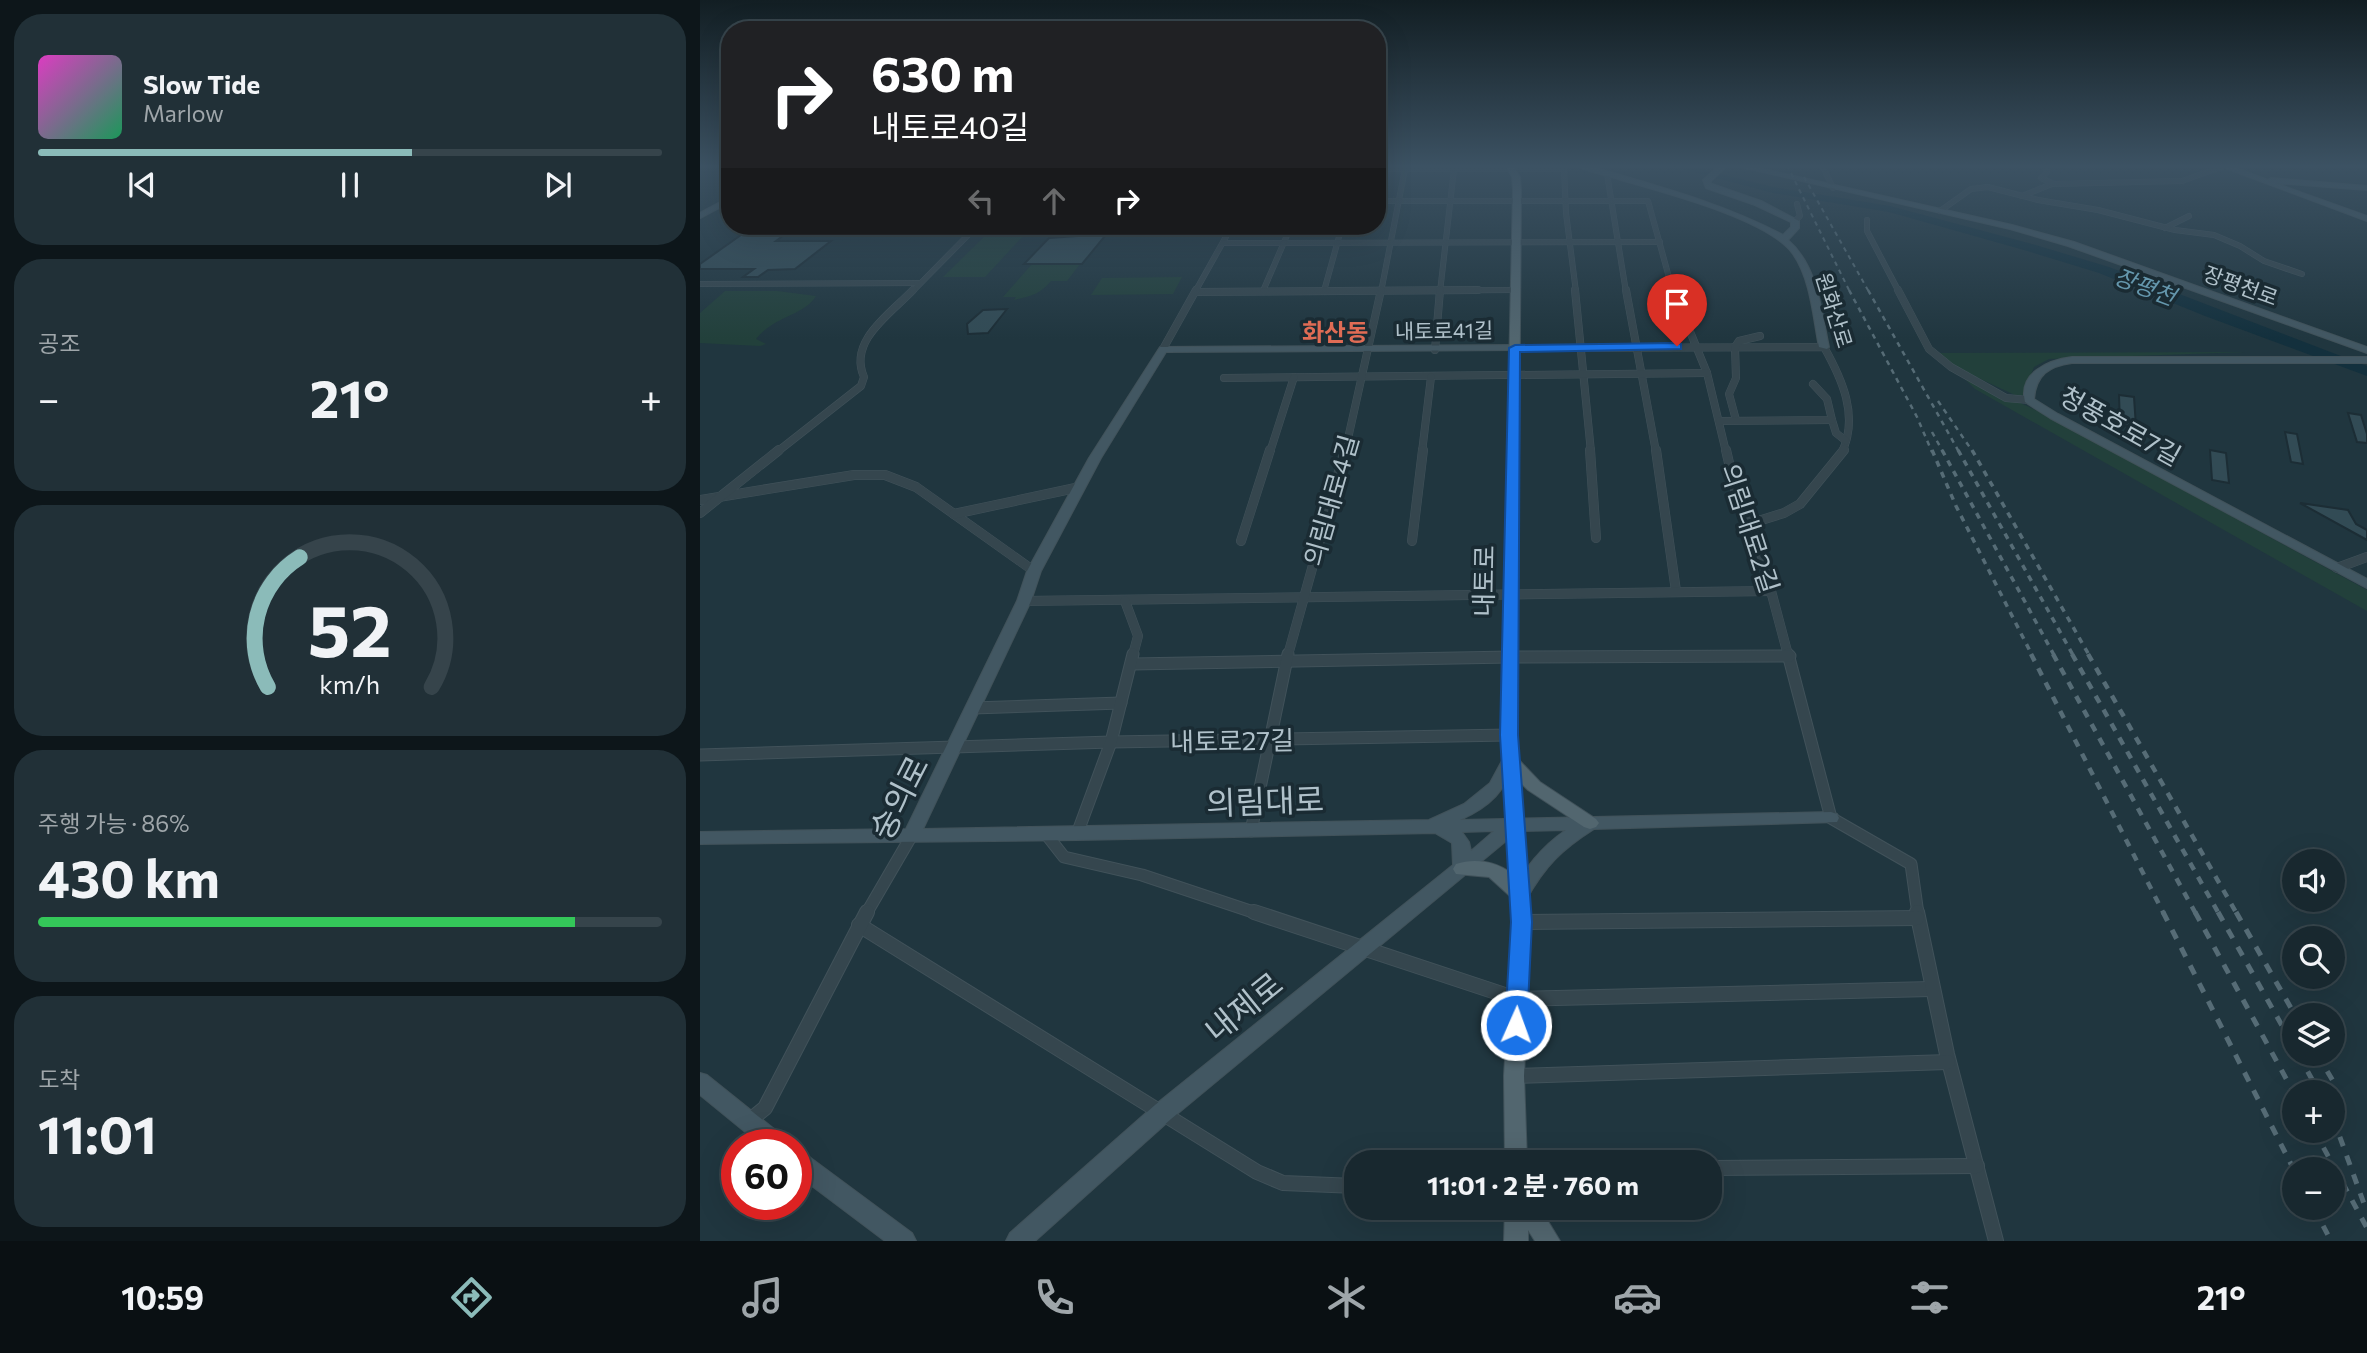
<!DOCTYPE html>
<html lang="ko">
<meta charset="utf-8">
<style>
:root{--surface:#18282f;--page:#213037;--text:#f1f3f6;--muted:#9fa6aa;--line:#36444b;--accent:#8bbbb9}
body{margin:0;font-family:Commissioner,"Noto Sans KR",sans-serif;background:var(--page);color:var(--text);height:100vh;display:flex;flex-direction:column;font-size:26px;white-space:nowrap}
*{box-sizing:border-box;margin:0}
p{font-size:23px;color:var(--muted)}
.icon{flex:none;width:38px;height:38px;fill:none;stroke:currentColor;stroke-width:2;stroke-linecap:round;stroke-linejoin:round}
.map{position:relative;flex:1;overflow:hidden}
.drawer{display:flex;flex-direction:column;gap:14px;padding:14px;background:#0d161a;width:700px}
.drawer>*{flex:none}
.banner{position:absolute;left:21px;top:21px;width:665px;height:214px;border-radius:28px;box-shadow:0 7px 28px #0002,0 0 0 2px var(--line);background:#202124;color:#fff;overflow:hidden}
.fabs{position:absolute;left:1582px;top:849px;display:grid;gap:14px}
.fabs a{display:grid;place-items:center;width:63px;height:63px;border-radius:50%;background:var(--surface);box-shadow:0 7px 28px #0002,0 0 0 2px var(--line);font-size:35px}
.speed{position:absolute;left:21px;top:1129px;display:flex;gap:14px;font-size:35px;font-weight:700;text-align:center}
.speed>*{display:grid;place-content:center;width:91px;height:91px;border-radius:50%;background:var(--surface);box-shadow:0 7px 28px #0002,0 0 0 2px var(--line);line-height:1}
.speed .limit{border:10px solid #d22;background:#fff;color:#111}
.pin{position:absolute;display:grid;place-items:center;width:60px;height:60px;color:#fff;margin:-72px -30px;border-radius:50% 50% 50% 0;rotate:-45deg;box-shadow:0 0 7px #0007}
.pin .icon{rotate:45deg}
.me{position:absolute;width:77px;margin:-38px;rotate:2deg;stroke-linejoin:round;filter:drop-shadow(0 0 5px #0008)}
.turn{display:flex;align-items:center;gap:24px;height:147px;padding:0 35px;font-size:32px}
.turn .icon{width:91px;height:91px;stroke-width:2.5}
.turn b{display:block;font-size:49px;line-height:60px}
.lanes{display:flex;align-items:center;height:66px;padding:0 35px;background:#0003;justify-content:center;gap:35px;direction:ltr}
.lanes .off{opacity:.35}
.big{font-size:52px;font-weight:700;line-height:1.1}
.drawer .tile{flex:1;display:flex;flex-direction:column;justify-content:center;gap:10px;min-width:0;padding:0 24px;border-radius:28px;background:var(--page)}
.drawer .dial{align-items:center;gap:0}
.dial svg{height:182px;overflow:visible;fill:none;stroke:var(--line);stroke-width:7;stroke-linecap:round;text-anchor:middle}
.dial text{fill:var(--text);stroke:none}
.song{display:flex;align-items:center;gap:21px}
.cover{width:84px;height:84px;border-radius:10px;background:linear-gradient(135deg,hsl(310 70% 55%),hsl(150 70% 35%))}
.played{height:7px;border-radius:4px;background:linear-gradient(90deg,var(--accent) 60%,var(--line) 60%)}
.keys{display:flex;justify-content:space-around;direction:ltr}
.heat{display:flex;justify-content:space-between;align-items:center;font-size:38px;direction:ltr}
.charge{height:10px;border-radius:5px;background:linear-gradient(90deg,#34c759 86%,var(--line) 0)}
.trip{position:absolute;left:644px;top:1150px;width:378px;height:70px;border-radius:28px;background:var(--surface);box-shadow:0 7px 28px #0002,0 0 0 2px var(--line);font-weight:700;line-height:70px;text-align:center}
.dock{display:flex;height:112px;justify-content:space-around;align-items:center;background:#0a1013;color:var(--muted)}
.dock .icon{width:49px;height:49px}
.dock .active{color:var(--accent)}
.dock b{font-size:32px;color:var(--text)}
main{display:flex;flex:1;min-height:0}
.map>svg:first-child{display:block}
.green{fill:#22403b}
.lines{fill:none;stroke-linecap:round;stroke-linejoin:round}
.river{fill:#13303d;fill-rule:evenodd}
.building{fill:#324b55;stroke:#1c2d35;stroke-width:2}
.street-far4-casing{stroke:#41525a;stroke-width:6}
.street-far3-casing{stroke:#41525a;stroke-width:8}
.street-far2-casing{stroke:#41525a;stroke-width:10}
.street-far1-casing{stroke:#41525a;stroke-width:13}
.street-casing{stroke:#41525a;stroke-width:16}
.secondary-casing{stroke:#41525a;stroke-width:2}
.primary-casing{stroke:#41525a;stroke-width:2}
.street-far4{stroke:#35464e;stroke-width:5}
.street-far3{stroke:#35464e;stroke-width:7}
.street-far2{stroke:#35464e;stroke-width:9}
.street-far1{stroke:#35464e;stroke-width:11}
.street{stroke:#35464e;stroke-width:14}
.secondary{fill:#425762;fill-rule:evenodd}
.primary{fill:#52666f;fill-rule:evenodd}
.rail-far4{stroke:#566c76;stroke-width:2;stroke-dasharray:4.5 4.5;stroke-linecap:butt}
.rail-far3{stroke:#566c76;stroke-width:2.5;stroke-dasharray:5 5;stroke-linecap:butt}
.rail-far2{stroke:#566c76;stroke-width:3.5;stroke-dasharray:6 6;stroke-linecap:butt}
.rail-far1{stroke:#566c76;stroke-width:4.5;stroke-dasharray:8 8;stroke-linecap:butt}
.rail{stroke:#566c76;stroke-width:5;stroke-dasharray:10 10;stroke-linecap:butt}
.route{fill:#1a73e8;stroke:#114b97;stroke-width:2}
.labels{text-anchor:middle;dominant-baseline:central;stroke-width:7;stroke-linejoin:round;paint-order:stroke}
.far-street-label{font-size:21px;fill:#b0c1ca;stroke:#1a2b33}
.far-water-label{font-size:23px;font-style:italic;fill:#6597ad;stroke:#1a2b33}
.far-quarter-label{font-size:24px;font-weight:bold;fill:#e06c55;stroke:#1a2b33}
.street-label{font-size:26px;fill:#b0c1ca;stroke:#1a2b33}
.near-street-label{font-size:32px;fill:#b0c1ca;stroke:#1a2b33}
</style>
<main>
<section class="drawer">
<div class="tile">
<div class="song"><i class="cover"></i><div><b>Slow Tide</b><p>Marlow</p></div></div>
<div class="played"></div>
<div class="keys"><svg class="icon" aria-label="previous" viewBox="0 0 24 24"><path d="M18 5L8 12l10 7zM5 5v14"/></svg><svg class="icon" aria-label="pause" viewBox="0 0 24 24"><path d="M8 5v14M16 5v14"/></svg><svg class="icon" aria-label="next" viewBox="0 0 24 24"><path d="M6 5l10 7-10 7zM19 5v14"/></svg></div>
</div>
<div class="tile"><p>공조</p>
<div class="heat"><a>−</a><b class="big">21°</b><a>+</a></div>
</div>
<div class="tile dial"><svg viewBox="0 0 100 80">
<path d="M14 69A42 42 0 1 1 86 69"/>
<path d="M14 69A42 42 0 0 1 28 12" stroke="#8bbbb9"/>
<text x="50" y="56" font-size="32" font-weight="700">52</text>
<text x="50" y="72" font-size="11">km/h</text>
</svg></div>
<div class="tile"><p>주행 가능 · 86%</p><b class="big">430 km</b><div class="charge"></div></div>
<div class="tile"><p>도착</p><b class="big">11:01</b></div>
</section>
<div class="map">
<svg width="1667" height="1241" viewBox="0 0 1667 1241">
<rect width="100%" height="100%" fill="#20363f"/>
<g class="green">
<path d="M404 226H482L479 232 392 233Z"/>
<path d="M326 233 285 277H243L287 234Z"/>
<path d="M332 264H380L367 281H351C339 295 331 296 314 300L316 297H303Z"/>
<path d="M482 277 473 294 391 295 402 278Z"/>
<path d="M25 291H77L116 296C104 316 75 315 56 339L66 344 60 346 0 343V313Z"/>
<path d="M1546 352 1349 359 1334 367 1323 395 1317 396 1246 363 1236 353Z"/>
<path d="M1262 376 1342 413 1667 590V611L1275 389Z"/>
</g>
<g class="lines">
<path class="river" d="M967 165H985L1073 187 1190 206 1332 244 1409 267 1667 366V376L1505 316 1399 273 1324 250 1189 212 1073 193Z"/>
</g>
<g class="building">
<path d="M41 235H84L76 241H131L95 269 68 270 58 277H43L54 269H0V264Z"/>
<path d="M378 236H405L382 264H324L349 238Z"/>
<path d="M307 309 288 333 268 334 267 324 283 310Z"/>
<path d="M1419 395 1434 397 1436 427 1420 425Z"/>
<path d="M1648 413 1661 415 1667 434V443L1657 442Z"/>
<path d="M1585 432 1597 434 1603 464 1591 462Z"/>
<path d="M1510 450 1526 453 1529 483 1512 480Z"/>
<path d="M1600 503 1648 510 1656 524 1667 530V540Z"/>
</g>
<g class="lines">
<defs>
<g id="street-far4">
<path d="M1122 165 1133 188"/>
<path d="M1346 165 1347 172 1341 178 1352 183"/>
<path d="M677 169H864L866 213 876 292"/>
<path d="M907 174 926 292"/>
<path d="M1322 196 1352 184 1482 181 1524 166"/>
<path d="M677 201H948L973 292"/>
<path d="M1240 211 1271 189 1288 187 1338 200 1398 210 1475 230 1514 235 1540 246 1564 261 1602 274"/>
<path d="M1167 220V231L1199 292"/>
<path d="M1095 221 1100 216 1097 204"/>
<path d="M1465 228 1489 216"/>
<path d="M523 243 960 242"/>
<path d="M0 284 219 283"/>
<path d="M563 291 591 226"/>
<path d="M624 291 642 226"/>
<path d="M212 292 277 226"/>
<path d="M495 292 532 226"/>
<path d="M499 292 816 290"/>
<path d="M681 292 705 169"/>
<path d="M740 292 754 169 751 168"/>
</g>
<g id="street-far3">
<path d="M875 290 891 452"/>
<path d="M926 290 956 452"/>
<path d="M973 290 1007 373 1026 452"/>
<path d="M1198 290 1229 349 1251 367 1306 398 1329 400"/>
<path d="M497 292 778 290"/>
<path d="M815 348 1124 347C1142 379 1159 416 1142 452"/>
<path d="M463 349 496 290"/>
<path d="M735 350 740 290"/>
<path d="M524 378 1007 373"/>
<path d="M1036 420 1029 394 1036 378 1035 347 1039 341 1060 336"/>
<path d="M1132 420 1136 433 1146 441"/>
<path d="M1020 421 1132 420 1127 399 1113 384"/>
<path d="M77 452 161 386 164 377C148 341 190 314 213 290"/>
<path d="M570 452 594 377"/>
<path d="M645 452 681 290"/>
<path d="M722 452 731 377"/>
</g>
<g id="street-far2">
<path d="M890 450 896 538"/>
<path d="M956 450 976 591"/>
<path d="M1026 450 1039 506 1052 523 1057 538 1088 655"/>
<path d="M0 500 154 475H185L216 487 334 571"/>
<path d="M0 513 79 450"/>
<path d="M254 514 380 487"/>
<path d="M1052 523 1084 513 1100 504 1144 450"/>
<path d="M541 541 570 450"/>
<path d="M712 541 723 450"/>
<path d="M1637 568 1667 557"/>
<path d="M324 601 1071 591"/>
<path d="M425 601 438 636 433 655"/>
<path d="M588 655 645 450"/>
</g>
<g id="street-far1">
<path d="M1088 654 1131 818 1211 864 1218 914"/>
<path d="M432 664 810 657 1090 656"/>
<path d="M273 708 421 703"/>
<path d="M0 755 411 742 809 735"/>
<path d="M551 831 588 654"/>
<path d="M346 834 364 857 442 875 559 914"/>
<path d="M377 834 411 742 433 654"/>
<path d="M166 914 212 835"/>
</g>
<g id="street">
<path d="M554 912 817 999 1231 989"/>
<path d="M1217 912 1247 1054 1296 1241"/>
<path d="M822 922 1217 918"/>
<path d="M159 925 557 1172 583 1183 656 1186"/>
<path d="M814 1076 1248 1062"/>
<path d="M48 1122 65 1108 167 912"/>
<path d="M1010 1168 1277 1166"/>
</g>
<g id="secondary">
<path d="M874 165H886C953 185 1021 202 1083 235L1091 227V222L1055 205 1006 188 1003 180 1020 165H1028L1010 182 1012 184 1061 201 1099 221V228L1088 240C1118 266 1121 310 1129 347L1127 349 1119 347C1113 317 1111 280 1093 254 1069 219 962 192 921 180 906 175 888 172 874 165Z"/>
<path d="M1032 165H1046L1312 225 1374 242 1667 347V353L1368 246 1310 229Z"/>
<path d="M1517 165H1528L1568 180 1571 178 1667 186V190L1575 183 1667 216V221Z"/>
<path d="M30 197V202L0 218V213Z"/>
<path d="M815 345 820 348 818 350 466 352 401 458 341 571 331 601 223 829 729 820 764 804 790 783 804 757H816L818 761C802 792 793 805 760 820L1131 812 1137 814 1139 818 1137 822 894 829C861 850 845 866 826 900L820 902 814 900 811 895C825 868 841 847 866 830L818 831 471 1119 335 1241H306L310 1233 455 1105 753 865 752 843 735 833 377 840 0 844V832L206 829 317 601 327 571 389 458 460 347ZM794 831 771 851 769 842 762 832Z"/>
<path d="M1372 357H1667V363H1372C1349 366 1336 375 1334 399L1358 414 1667 579V588L1350 418 1325 402C1318 373 1348 360 1372 357Z"/>
<path d="M0 1073 7 1075 84 1137 87 1144H60L0 1095Z"/>
<path d="M96 1150 104 1153 212 1233 216 1241H185L96 1174Z"/>
</g>
<g id="primary">
<path d="M805 165H813L820 177 821 190 817 735 819 760 840 782 896 819 899 823 896 827 890 829 884 827 828 790 820 782 831 922 824 1076 827 1162H805L804 1076 813 922 811 897 789 877 756 874 753 869 756 864C774 858 794 861 810 872L801 735 813 190 812 177Z"/>
<path d="M805 1208H840L860 1241H835L828 1230V1241H804Z"/>
</g>
</defs>
<use href="#street-far4" class="street-far4-casing"/>
<use href="#street-far3" class="street-far3-casing"/>
<use href="#street-far2" class="street-far2-casing"/>
<use href="#street-far1" class="street-far1-casing"/>
<use href="#street" class="street-casing"/>
<use href="#secondary" class="secondary-casing"/>
<use href="#primary" class="primary-casing"/>
<use href="#street-far4" class="street-far4"/>
<use href="#street-far3" class="street-far3"/>
<use href="#street-far2" class="street-far2"/>
<use href="#street-far1" class="street-far1"/>
<use href="#street" class="street"/>
<use href="#secondary" class="secondary"/>
<use href="#primary" class="primary"/>
<g class="rail-far4">
<path d="M1087 165 1150 292"/>
<path d="M1104 177 1169 292"/>
</g>
<g class="rail-far3">
<path d="M1149 290 1217 417 1232 452"/>
<path d="M1168 290 1259 452"/>
<path d="M1238 401 1273 452"/>
<path d="M1232 432 1243 452"/>
</g>
<g class="rail-far2">
<path d="M1232 450 1256 506 1332 655"/>
<path d="M1242 450 1354 655"/>
<path d="M1258 450 1373 655"/>
<path d="M1272 450 1389 655"/>
</g>
<g class="rail-far1">
<path d="M1331 654 1464 914"/>
<path d="M1353 654 1496 914"/>
<path d="M1372 654 1519 914"/>
<path d="M1388 654 1537 914"/>
</g>
<g class="rail">
<path d="M1463 912 1594 1170"/>
<path d="M1495 912 1594 1093"/>
<path d="M1518 912 1594 1047"/>
<path d="M1536 912 1595 1015"/>
<path d="M1598 1054 1619 1092"/>
<path d="M1617 1054 1636 1086"/>
<path d="M1633 1118 1667 1212"/>
<path d="M1614 1130 1667 1228"/>
<path d="M1614 1208 1631 1241"/>
</g>
</g>
<linearGradient id="sky" x2="0" y2="1"><stop stop-color="#121e23"/><stop offset="0.49" stop-color="#3c5263"/><stop offset="1" stop-color="#3c5263" stop-opacity="0"/></linearGradient>
<rect width="1667" height="339" fill="url(#sky)"/>
<path class="route" d="M977 343 981 344V349L820 352 818 735 832 922 827 1025 824 1032 816 1035 808 1032 805 1025 811 922 800 735 809 348 815 345Z"/>
<g class="labels">
<g class="far-street-label">
<text transform="translate(1541 285) rotate(20)">장평천로</text>
<text transform="translate(1135 310) rotate(73)">원화산로</text>
<text transform="translate(744 330) rotate(-1)">내토로41길</text>
</g>
<g class="far-water-label">
<text transform="translate(1445 286) rotate(21)">장평천</text>
</g>
<g class="far-quarter-label">
<text x="635" y="331">화산동</text>
</g>
<g class="street-label">
<text transform="translate(1421 425) rotate(29)">청풍호로7길</text>
<text transform="translate(630 500) rotate(-74)">의림대로4길</text>
<text transform="translate(1051 528) rotate(72)">의림대로2길</text>
<text transform="translate(783 581) rotate(-89)">내토로</text>
<text transform="translate(532 740) rotate(-1)">내토로27길</text>
</g>
<g class="near-street-label">
<text transform="translate(198 797) rotate(-63)">숭의로</text>
<text transform="translate(565 800) rotate(-2)">의림대로</text>
<text transform="translate(543 1006) rotate(-39)">내제로</text>
</g>
</g>
</svg>
<div class="fabs">
<a><svg class="icon" aria-label="sound" viewBox="0 0 24 24"><path d="M4 9h4l5-4v14l-5-4H4zM17 9q2 3 0 6"/></svg></a>
<a><svg class="icon" aria-label="search" viewBox="0 0 24 24"><circle cx="10" cy="10" r="6"/><path d="M15 15l6 6"/></svg></a>
<a><svg class="icon" aria-label="layers" viewBox="0 0 24 24"><path d="M12 4l9 5-9 5-9-5zM3 14l9 5 9-5"/></svg></a>
<a>+</a>
<a>−</a>
</div>
<div class="speed"><div class="limit">60</div></div>
<div class="pin" style="left:977px;top:346px;background:#d93025"><svg class="icon" aria-label="arrive" viewBox="0 0 24 24"><path d="M6 21V4h12l-3 4 3 4H6"/></svg></div>
<svg class="me" style="left:816px;top:1025px" viewBox="-20 -20 40 40"><circle r="17" fill="#1a73e8" stroke="#fff" stroke-width="3"/><path d="M0-11L8 9 0 5-8 9z" fill="#fff"/></svg>
<div class="trip">11:01 · 2 분 · 760 m</div>
<div class="banner">
<div class="turn"><svg class="icon" aria-label="right" viewBox="0 0 24 24"><path d="M7 20v-9h11M14 6l5 5-5 5"/></svg><div><b>630 m</b>내토로40길</div></div>
<div class="lanes"><svg class="icon off" aria-label="left" viewBox="0 0 24 24"><path d="M17 20v-9H6M10 6l-5 5 5 5"/></svg><svg class="icon off" aria-label="ahead" viewBox="0 0 24 24"><path d="M12 20V5M6 11l6-6 6 6"/></svg><svg class="icon" aria-label="right" viewBox="0 0 24 24"><path d="M7 20v-9h11M14 6l5 5-5 5"/></svg></div>
</div>
</div>
</main>
<nav class="dock">
<b>10:59</b>
<svg class="icon active" aria-label="directions" viewBox="0 0 24 24"><path d="M12 3l9 9-9 9-9-9zM9 14v-3h6M13 9l2 2-2 2"/></svg>
<svg class="icon" aria-label="music" viewBox="0 0 24 24"><path d="M9 18V5l10-2v13"/><circle cx="6" cy="18" r="3"/><circle cx="16" cy="16" r="3"/></svg>
<svg class="icon" aria-label="phone" viewBox="0 0 24 24"><path d="M5 4h4l2 5-3 2q2 4 5 5l2-3 5 2v4C11 20 4 13 5 4z"/></svg>
<svg class="icon" aria-label="climate" viewBox="0 0 24 24"><path d="M12 3v18M4 7l16 10M4 17L20 7"/></svg>
<svg class="icon" aria-label="car" viewBox="0 0 24 24"><path d="M5 17H2v-5l4-1 3-4h7l3 4 3 1v5h-3M9 17h6M6 11h13"/><circle cx="7" cy="17" r="2"/><circle cx="17" cy="17" r="2"/></svg>
<svg class="icon" aria-label="filters" viewBox="0 0 24 24"><path d="M4 7h16M4 17h16"/><circle cx="9" cy="7" r="2"/><circle cx="15" cy="17" r="2"/></svg>
<b>21°</b>
</nav>
